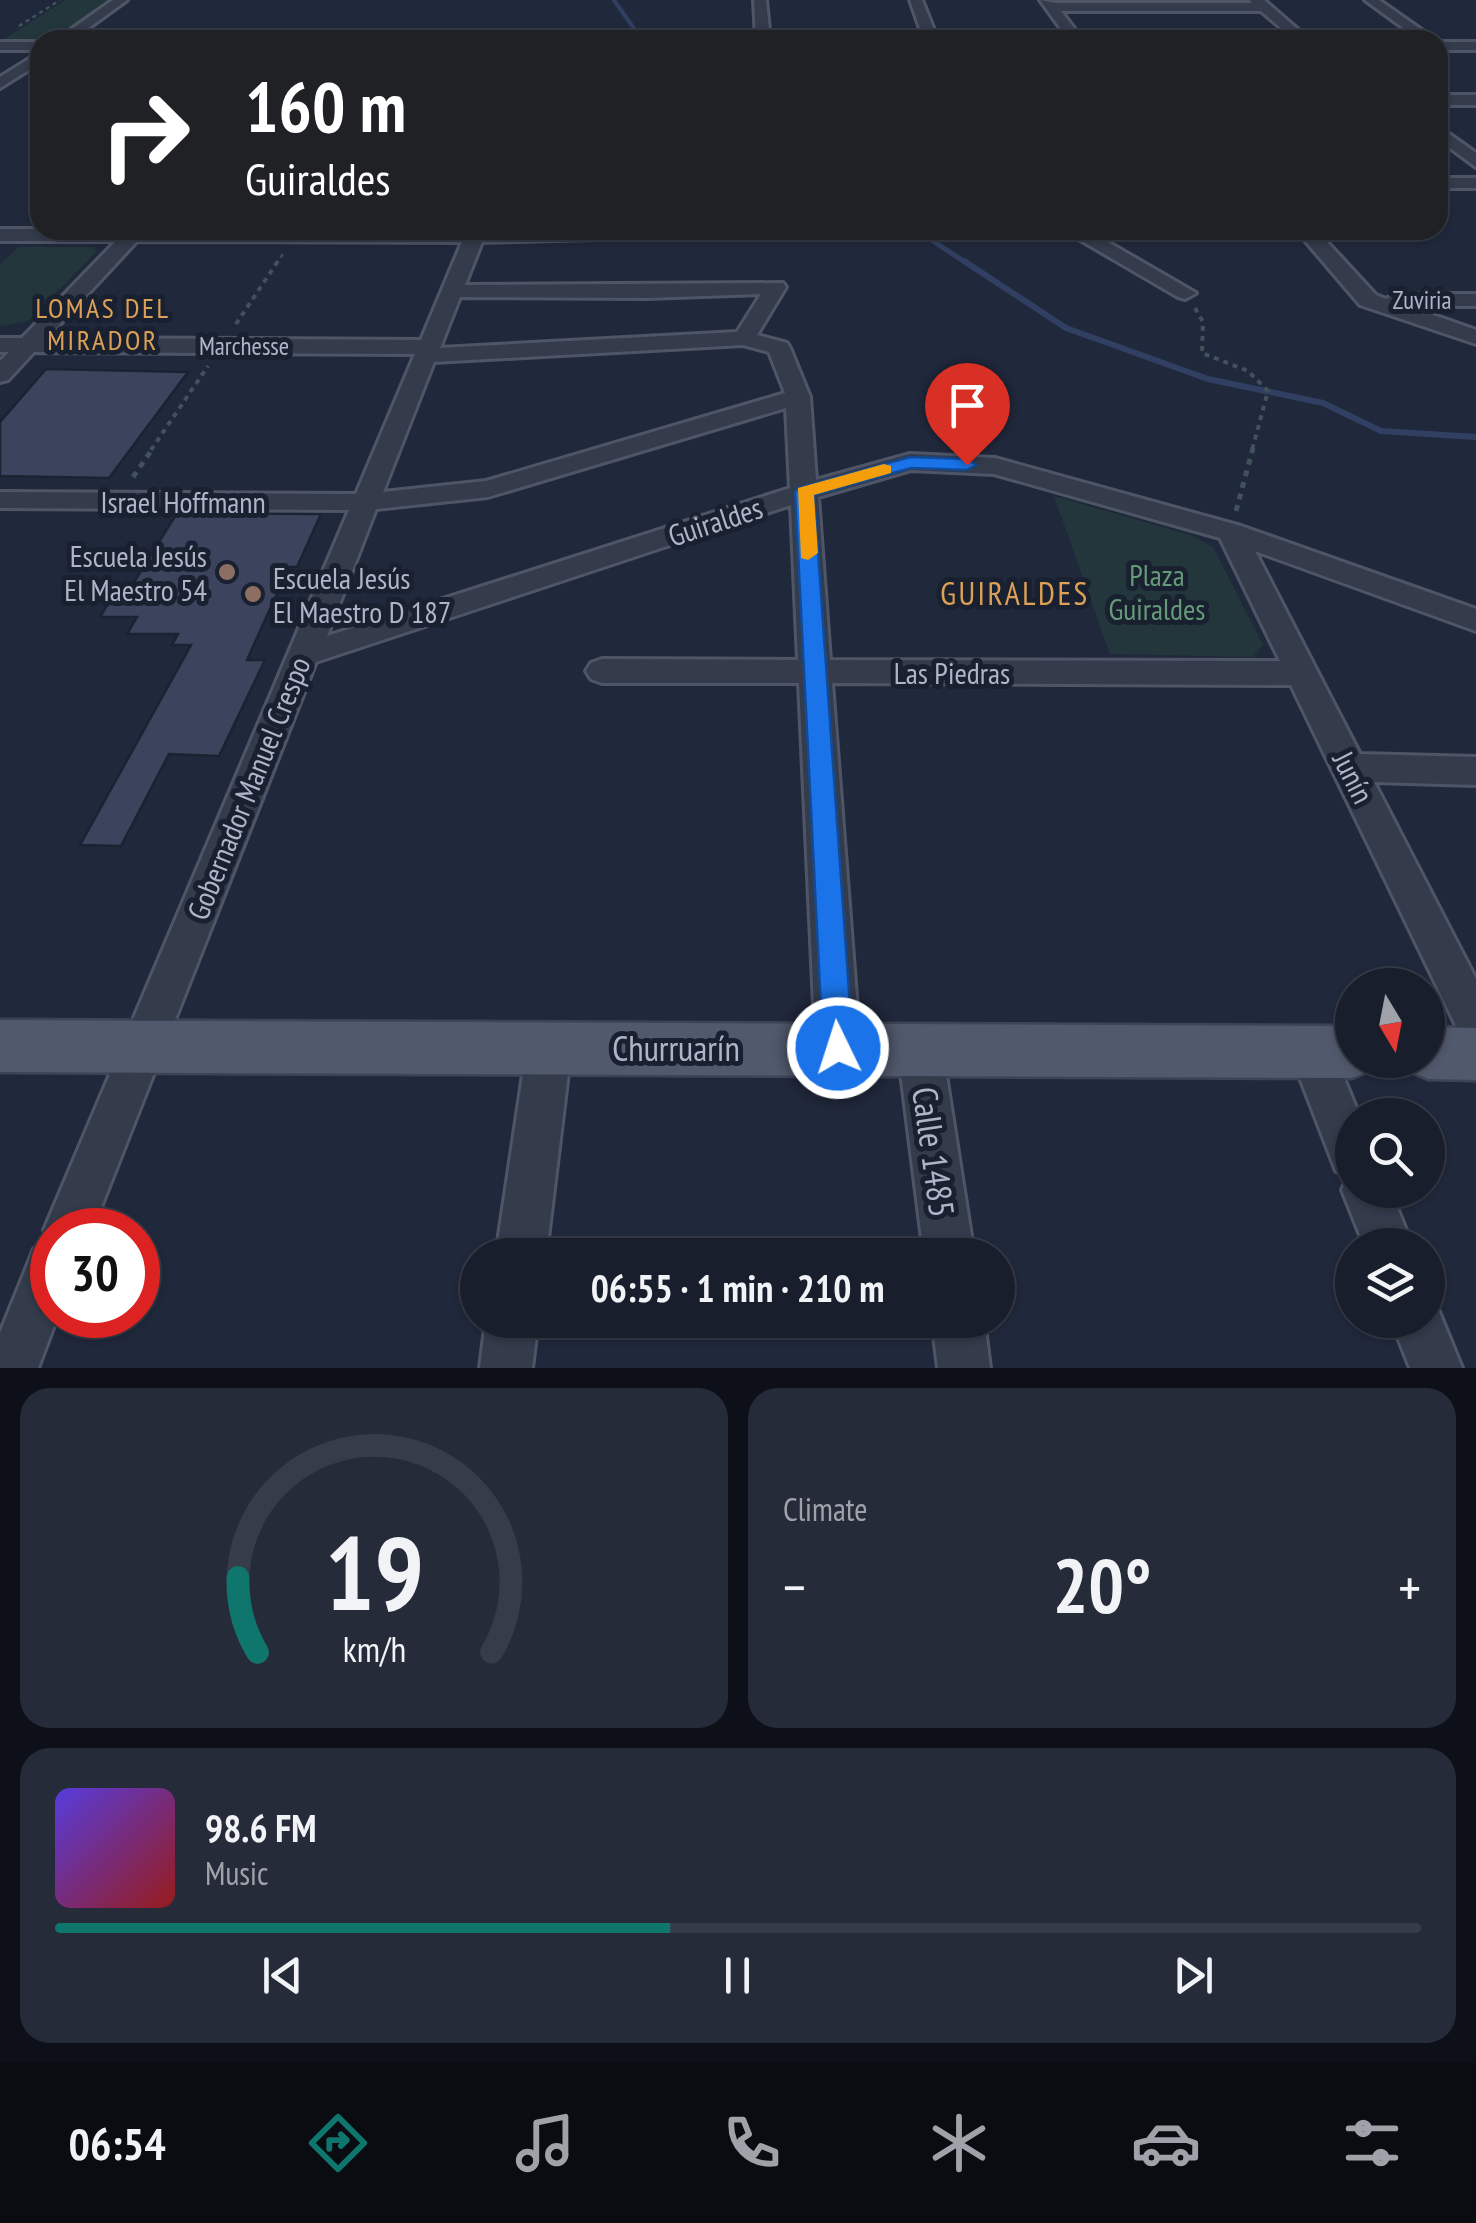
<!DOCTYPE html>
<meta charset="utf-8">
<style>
:root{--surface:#181e2c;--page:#252b38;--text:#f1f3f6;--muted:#9fa2a9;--line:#363c48;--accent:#0f766e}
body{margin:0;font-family:"PT Sans Narrow",sans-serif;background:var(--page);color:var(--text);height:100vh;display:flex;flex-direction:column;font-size:38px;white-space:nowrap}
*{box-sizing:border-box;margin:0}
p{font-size:32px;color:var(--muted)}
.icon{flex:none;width:55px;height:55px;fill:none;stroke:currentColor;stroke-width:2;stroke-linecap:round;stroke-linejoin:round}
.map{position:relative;height:1368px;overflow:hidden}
.panel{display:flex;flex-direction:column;gap:20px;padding:20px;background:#0d1018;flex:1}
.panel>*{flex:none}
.hud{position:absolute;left:30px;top:30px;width:1418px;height:210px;border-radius:30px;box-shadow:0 2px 8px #0004,0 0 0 2px var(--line);background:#202124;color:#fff;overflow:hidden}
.needle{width:65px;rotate:170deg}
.buttons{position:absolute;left:1335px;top:968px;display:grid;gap:20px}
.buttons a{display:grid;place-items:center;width:110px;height:110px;border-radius:50%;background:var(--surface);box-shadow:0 2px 8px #0004,0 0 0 2px var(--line);font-size:50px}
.speed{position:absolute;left:30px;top:1208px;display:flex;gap:20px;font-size:50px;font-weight:700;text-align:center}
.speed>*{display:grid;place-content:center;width:130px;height:130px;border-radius:50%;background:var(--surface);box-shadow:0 2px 8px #0004,0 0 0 2px var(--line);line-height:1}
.speed .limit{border:15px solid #d22;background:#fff;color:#111}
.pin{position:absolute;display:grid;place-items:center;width:85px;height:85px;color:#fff;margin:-102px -42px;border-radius:50% 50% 50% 0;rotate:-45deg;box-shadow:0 0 10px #0007}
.pin .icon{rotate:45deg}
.me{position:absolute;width:110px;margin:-55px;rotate:356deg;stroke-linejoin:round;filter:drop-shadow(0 0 8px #0008)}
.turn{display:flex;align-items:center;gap:35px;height:210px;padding:0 50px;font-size:45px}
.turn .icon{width:130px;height:130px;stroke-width:2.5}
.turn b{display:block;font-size:70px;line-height:85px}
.big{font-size:75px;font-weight:800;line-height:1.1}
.panel .tile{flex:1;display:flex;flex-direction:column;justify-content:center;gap:15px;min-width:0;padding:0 35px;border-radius:30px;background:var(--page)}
.panel .dial{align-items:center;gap:0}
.dial svg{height:260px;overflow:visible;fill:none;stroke:var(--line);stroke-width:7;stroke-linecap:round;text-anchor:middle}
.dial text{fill:var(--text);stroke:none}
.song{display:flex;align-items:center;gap:30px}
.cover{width:120px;height:120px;border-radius:15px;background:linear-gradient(135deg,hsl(250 70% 55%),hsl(0 70% 35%))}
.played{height:10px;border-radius:5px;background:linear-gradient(90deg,var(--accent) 45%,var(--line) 45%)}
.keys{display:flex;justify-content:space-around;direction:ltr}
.heat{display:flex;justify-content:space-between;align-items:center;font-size:55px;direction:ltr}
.panel .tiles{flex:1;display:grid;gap:20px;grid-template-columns:1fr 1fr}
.tile:last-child{grid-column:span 2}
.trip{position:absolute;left:460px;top:1238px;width:555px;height:100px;border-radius:50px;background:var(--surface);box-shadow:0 2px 8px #0004,0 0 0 2px var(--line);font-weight:800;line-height:100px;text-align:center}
.tabs{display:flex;height:160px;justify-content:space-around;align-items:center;background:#0a0c12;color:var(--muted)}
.tabs .icon{width:70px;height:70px}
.tabs .selected{color:var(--accent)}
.tabs b{font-size:45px;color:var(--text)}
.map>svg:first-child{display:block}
.green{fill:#22363c}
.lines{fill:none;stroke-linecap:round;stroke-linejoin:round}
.stream-far2{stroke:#313f62;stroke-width:4}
.stream-far1{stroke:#313f62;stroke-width:5}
.stream{stroke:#313f62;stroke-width:6}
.building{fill:#3b445c;stroke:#1b2232;stroke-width:2.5}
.minor-casing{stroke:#4e5566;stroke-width:6}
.major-casing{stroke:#3d4455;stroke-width:5}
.path-far2{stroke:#40535a;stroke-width:2.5;stroke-dasharray:4 4;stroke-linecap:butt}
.path-far1{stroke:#40535a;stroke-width:4;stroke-dasharray:5 5;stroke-linecap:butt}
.path{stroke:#40535a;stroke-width:5;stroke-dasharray:6 6;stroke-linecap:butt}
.minor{fill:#343b4b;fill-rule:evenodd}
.major{fill:#51596c;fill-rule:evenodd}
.route{fill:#1a73e8;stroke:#114b97;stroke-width:2.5}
.slow{fill:#f59e0b}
.education-dot{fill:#8d6e63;stroke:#192030;stroke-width:4}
.labels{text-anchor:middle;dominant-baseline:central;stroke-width:10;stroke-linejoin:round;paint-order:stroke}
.far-street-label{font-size:25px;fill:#aeb5c8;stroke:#192030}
.far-neighbourhood-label{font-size:28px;letter-spacing:2.5px;fill:#dca056;stroke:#192030}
.street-label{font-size:30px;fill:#aeb5c8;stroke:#192030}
.poi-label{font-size:30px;fill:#aeb5c8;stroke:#192030;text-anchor:end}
.park-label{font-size:30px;fill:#649a77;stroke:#192030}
.neighbourhood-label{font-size:32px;letter-spacing:2.5px;fill:#dca056;stroke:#192030}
.near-street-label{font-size:35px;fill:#aeb5c8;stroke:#192030}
</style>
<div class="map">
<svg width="1476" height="1368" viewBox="0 0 1476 1368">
<rect width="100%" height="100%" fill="#20283b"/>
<g class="green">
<path d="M65 0H114L54 40 0 42Z"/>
<path d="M19 247H94L96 252 28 321 0 326V264Z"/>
<path d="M1054 496 1193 536 1213 547 1263 645 1253 657 1110 654Z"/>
</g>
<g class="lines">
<path class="stream-far2" d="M614 0 642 40"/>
<path class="stream-far1" d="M916 230 968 264"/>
<path class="stream" d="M964 261 1066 328 1208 379 1323 403 1381 431 1476 437"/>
</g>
<g class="building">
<path d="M46 369 188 372 109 478 0 476V422Z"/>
<path d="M177 513 321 514 297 567H289L247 660H265L219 756 169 754 121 846 80 845 191 645H172L178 634H127L137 617H100L118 587H131Z"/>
</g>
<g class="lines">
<defs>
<g id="minor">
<path d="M113 0H127L72 40H56Z"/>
<path d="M754 0H766L770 40H756Z"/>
<path d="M910 0H922L938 40H924Z"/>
<path d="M1040 0 1055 3H1252L1250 0H1264L1310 40H1295L1261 11H1061L1083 40H1069Z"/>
<path d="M1365 0H1379L1436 40H1420Z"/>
<rect x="0" y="42" width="40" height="8"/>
<rect x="1438" y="42" width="38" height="8"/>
<path d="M40 52V63L0 88V77Z"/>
<rect x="1438" y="95" width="38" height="10"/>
<path d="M1438 126 1476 153V167L1438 139Z"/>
<rect x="1438" y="178" width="38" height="10"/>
<path d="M0 229 723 230 713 236 482 242 465 285 783 283 786 287 757 335 787 343 790 348 810 397 816 480 910 454 995 458 1241 526 1476 609V631L1255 551 1360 754 1476 757V785L1374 782 1476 979V1042L1461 1036 1291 685 832 683 860 1048 853 1063 838 1069 823 1063 816 1048 799 683H602L591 679 586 671 591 663 602 659 798 660 791 505 316 662 92 1230H52V1315H58L38 1368H0V1333L34 1249 49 1243 44 1230 349 510 0 508V492L356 494 415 354 34 352 8 380 0 382V361L9 352H0V338H22L116 241H0ZM137 241 462 242 421 340 47 338ZM761 294 737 332 440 348 460 297 647 298ZM743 345 769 352 785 393 486 481 383 492 434 362ZM786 408 790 488 327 636 376 509 488 497ZM911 470 994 474 1220 538 1280 661 830 660 818 497Z"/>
<path d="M1063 230H1087L1196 293 1185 299 1178 297Z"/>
<path d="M1296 230H1316L1376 295 1386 299 1396 294H1476V306H1408L1476 330V344L1360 305Z"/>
<path d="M549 1027 564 1033 571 1048 546 1255H496L527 1048 534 1033Z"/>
<path d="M920 1028 935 1034 942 1049 974 1255H924L898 1049 905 1034Z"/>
<path d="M1312 1031 1327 1037 1359 1115H1352V1190H1390L1412 1245H1364L1342 1190 1348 1176 1336 1171 1290 1052 1297 1037Z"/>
<path d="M1428 1299 1435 1302 1462 1368H1410L1391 1320H1428Z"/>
<path d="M486 1320H538L532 1368H480Z"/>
<path d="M932 1320H984L990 1368H938Z"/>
</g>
<g id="major">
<path d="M0 1020 1352 1026V1060H1375L1371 1070 1352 1078 0 1072Z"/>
<path d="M1428 1027 1476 1028V1080L1428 1079 1409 1071 1404 1060H1428Z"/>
</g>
</defs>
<use href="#minor" class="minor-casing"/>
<use href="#major" class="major-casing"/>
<g class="path-far2">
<path d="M19 26 60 0"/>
<path d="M276 264 283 254"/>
</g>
<g class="path-far1">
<path d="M1195 308 1203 322 1202 353 1248 371 1268 391 1252 450"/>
<path d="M236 324 278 261"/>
<path d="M151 450 208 366"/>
</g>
<g class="path">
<path d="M133 477 153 448"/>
<path d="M1236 511 1253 448"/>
</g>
<use href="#minor" class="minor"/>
<use href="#major" class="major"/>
</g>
<path class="route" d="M910 457 967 459 976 465 967 470 911 468 814 495 853 1048 849 1059 838 1063 827 1059 823 1048 795 492 798 488Z"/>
<path class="slow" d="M884 464 891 466V473L814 495 818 553 808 560 801 558 798 488Z"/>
<g class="education-dot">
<circle cx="227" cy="572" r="10"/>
<circle cx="253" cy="594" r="10"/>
</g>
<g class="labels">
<g class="far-street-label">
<text x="1422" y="300">Zuviria</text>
<text x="244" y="346">Marchesse</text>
</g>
<g class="far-neighbourhood-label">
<text x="103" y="307">LOMAS DEL<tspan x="103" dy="32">MIRADOR</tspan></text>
</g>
<g class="street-label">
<text x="183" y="501">Israel Hoffmann</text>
<text transform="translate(715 521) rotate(-18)">Guiraldes</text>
<text x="952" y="672">Las Piedras</text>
<text transform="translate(1354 777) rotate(63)">Junín</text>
<text transform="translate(248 788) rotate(-68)">Gobernador Manuel Crespo</text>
</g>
<g class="poi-label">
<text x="207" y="555">Escuela Jesús<tspan x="207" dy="34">El Maestro 54</tspan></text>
<text x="273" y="577" text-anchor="start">Escuela Jesús<tspan x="273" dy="34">El Maestro D 187</tspan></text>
</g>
<g class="park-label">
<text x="1157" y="574">Plaza<tspan x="1157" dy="34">Guiraldes</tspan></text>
</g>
<g class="neighbourhood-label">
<text x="1015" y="593">GUIRALDES</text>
</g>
<g class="near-street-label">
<text x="676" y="1048">Churruarín</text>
<text transform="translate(934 1152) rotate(82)">Calle 1485</text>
</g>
</g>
</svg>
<div class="buttons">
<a><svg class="needle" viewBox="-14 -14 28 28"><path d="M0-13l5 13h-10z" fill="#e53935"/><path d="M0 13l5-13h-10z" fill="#9fa2a9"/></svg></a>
<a><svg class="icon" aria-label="search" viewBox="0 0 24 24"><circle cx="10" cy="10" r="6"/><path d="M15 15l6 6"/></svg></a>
<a><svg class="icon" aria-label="layers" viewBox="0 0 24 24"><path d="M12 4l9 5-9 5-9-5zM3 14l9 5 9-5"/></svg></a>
</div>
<div class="speed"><div class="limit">30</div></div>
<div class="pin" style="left:967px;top:465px;background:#d93025"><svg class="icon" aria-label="arrive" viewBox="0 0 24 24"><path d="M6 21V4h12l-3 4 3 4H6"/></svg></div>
<svg class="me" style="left:838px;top:1048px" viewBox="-20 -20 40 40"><circle r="17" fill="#1a73e8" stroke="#fff" stroke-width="3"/><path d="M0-11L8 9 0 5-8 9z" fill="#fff"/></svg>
<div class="trip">06:55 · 1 min · 210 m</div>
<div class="hud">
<div class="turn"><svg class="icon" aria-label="right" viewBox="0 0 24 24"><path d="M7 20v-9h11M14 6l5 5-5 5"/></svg><div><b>160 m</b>Guiraldes</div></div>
</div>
</div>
<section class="panel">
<div class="tiles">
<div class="tile dial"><svg viewBox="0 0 100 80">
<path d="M14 69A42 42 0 1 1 86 69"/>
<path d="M14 69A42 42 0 0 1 8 46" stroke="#0f766e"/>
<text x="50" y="56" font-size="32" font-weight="700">19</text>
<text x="50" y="72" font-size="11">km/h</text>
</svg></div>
<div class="tile"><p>Climate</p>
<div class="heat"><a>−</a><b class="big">20°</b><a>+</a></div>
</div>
<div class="tile">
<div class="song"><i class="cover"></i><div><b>98.6 FM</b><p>Music</p></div></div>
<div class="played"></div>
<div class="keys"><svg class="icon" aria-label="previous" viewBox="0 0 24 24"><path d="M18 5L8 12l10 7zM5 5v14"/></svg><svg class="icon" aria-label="pause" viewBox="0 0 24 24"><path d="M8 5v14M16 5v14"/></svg><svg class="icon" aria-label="next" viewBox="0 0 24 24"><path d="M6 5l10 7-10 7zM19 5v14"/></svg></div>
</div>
</div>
</section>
<nav class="tabs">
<b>06:54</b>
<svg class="icon selected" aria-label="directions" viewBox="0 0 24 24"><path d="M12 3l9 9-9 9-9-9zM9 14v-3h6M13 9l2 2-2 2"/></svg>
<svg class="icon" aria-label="music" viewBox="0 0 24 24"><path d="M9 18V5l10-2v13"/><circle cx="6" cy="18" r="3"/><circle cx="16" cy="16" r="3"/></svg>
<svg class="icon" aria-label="phone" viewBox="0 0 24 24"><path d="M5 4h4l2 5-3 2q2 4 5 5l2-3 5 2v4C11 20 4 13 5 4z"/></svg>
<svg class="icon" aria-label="climate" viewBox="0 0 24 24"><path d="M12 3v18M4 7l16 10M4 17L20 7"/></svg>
<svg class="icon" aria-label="car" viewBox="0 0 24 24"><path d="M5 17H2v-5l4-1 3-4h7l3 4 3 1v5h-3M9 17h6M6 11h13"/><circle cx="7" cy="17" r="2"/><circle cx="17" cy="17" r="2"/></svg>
<svg class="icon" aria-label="filters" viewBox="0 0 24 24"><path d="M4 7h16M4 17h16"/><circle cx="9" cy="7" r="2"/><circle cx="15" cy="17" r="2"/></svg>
</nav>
